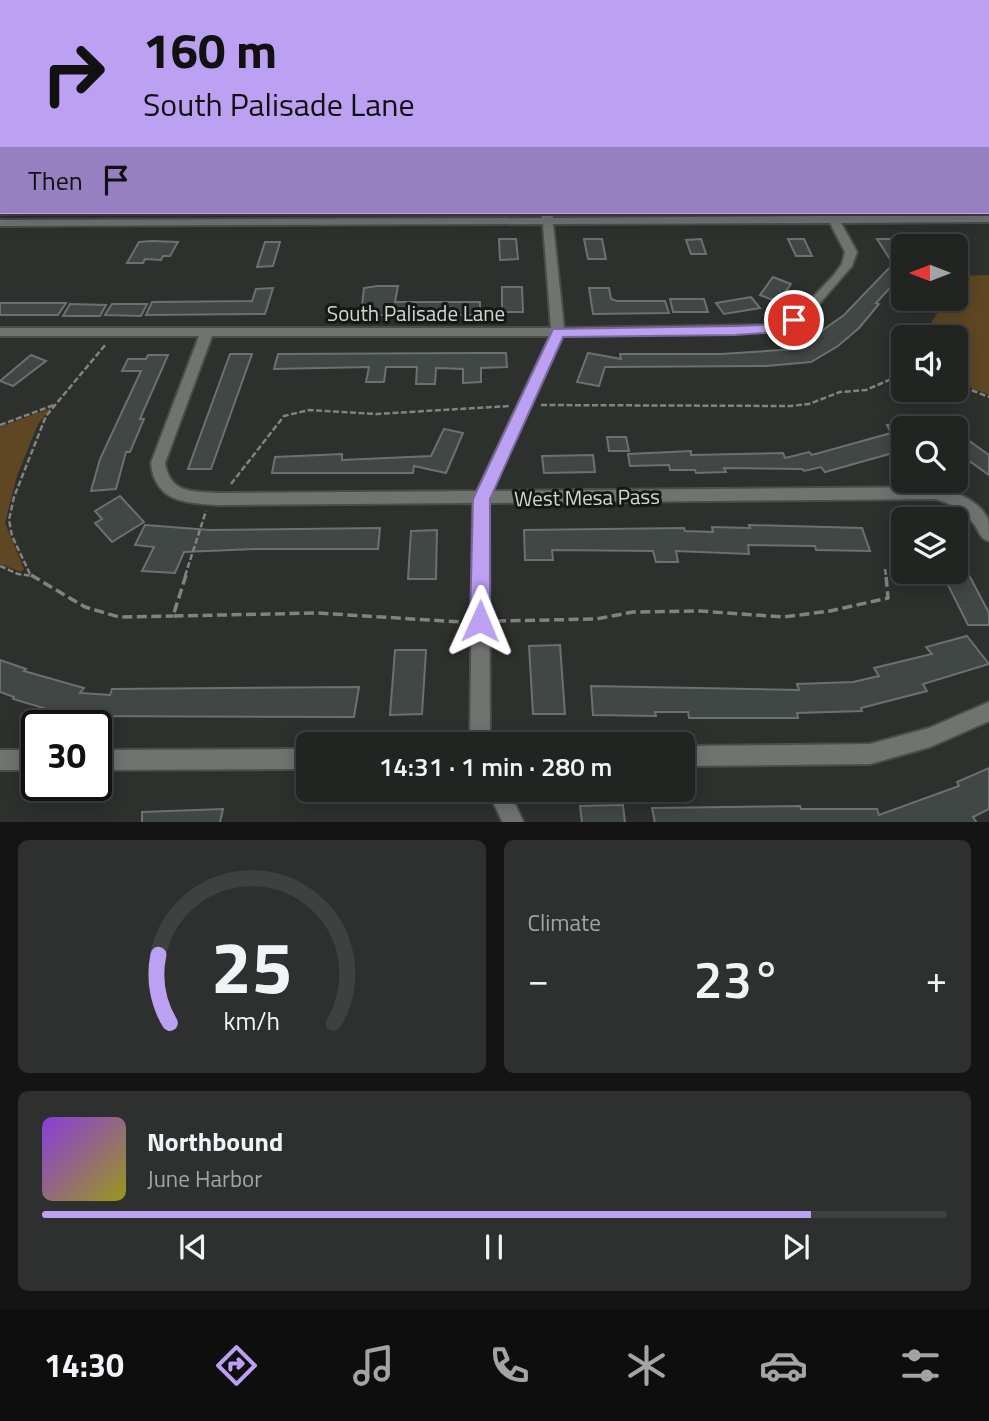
<!DOCTYPE html>
<meta charset="utf-8">
<style>
:root{--surface:#222422;--page:#2e302f;--text:#f1f3f6;--muted:#a2a4a5;--line:#3f4140;--accent:#bca0f2}
body{margin:0;font-family:"Titillium Web",sans-serif;background:var(--page);color:var(--text);height:100vh;display:flex;flex-direction:column;font-size:26px;white-space:nowrap}
*{box-sizing:border-box;margin:0}
p{font-size:23px;color:var(--muted)}
.icon{flex:none;width:38px;height:38px;fill:none;stroke:currentColor;stroke-width:2;stroke-linecap:round;stroke-linejoin:round}
.map{position:relative;height:822px;overflow:hidden}
.sheet{display:flex;flex-direction:column;gap:18px;padding:18px;background:#131413;flex:1}
.sheet>*{flex:none}
.hud{position:absolute;left:0px;top:0px;width:990px;height:214px;box-shadow:0 4px 18px #0003,0 0 0 2px var(--line);background:#bca0f2;color:#111;overflow:hidden}
.needle{width:46px;rotate:270deg}
.fabs{position:absolute;left:891px;top:234px;display:grid;gap:14px}
.fabs a{display:grid;place-items:center;width:77px;height:77px;border-radius:10px;background:var(--surface);box-shadow:0 4px 18px #0003,0 0 0 2px var(--line);font-size:35px}
.speed{position:absolute;left:21px;top:710px;display:flex;gap:14px;font-size:35px;font-weight:700;text-align:center}
.speed>*{display:grid;place-content:center;width:91px;height:91px;border-radius:50%;background:var(--surface);box-shadow:0 4px 18px #0003,0 0 0 2px var(--line);line-height:1}
.speed .limit{border:4px solid #111;border-radius:10px;background:#fff;color:#111}
.pin{position:absolute;display:grid;place-items:center;width:60px;height:60px;color:#fff;margin:-30px;border:4px solid #fff;border-radius:50%;box-shadow:0 2px 7px #0007}
.me{position:absolute;width:77px;margin:-38px;rotate:1deg;stroke-linejoin:round;filter:drop-shadow(0 0 5px #0008)}
.turn{display:flex;align-items:center;gap:24px;height:147px;padding:0 28px;font-size:32px}
.turn .icon{width:91px;height:91px;stroke-width:2.5}
.turn b{display:block;font-size:49px;line-height:60px}
.then{display:flex;align-items:center;height:66px;padding:0 28px;background:#0003;gap:14px;font-size:26px}
.big{font-size:52px;font-weight:600;line-height:1.1}
.sheet .widget{flex:1;display:flex;flex-direction:column;justify-content:center;gap:10px;min-width:0;padding:0 24px;border-radius:10px;background:var(--page)}
.sheet .dial{align-items:center;gap:0}
.dial svg{height:182px;overflow:visible;fill:none;stroke:var(--line);stroke-width:7;stroke-linecap:round;text-anchor:middle}
.dial text{fill:var(--text);stroke:none}
.song{display:flex;align-items:center;gap:21px}
.cover{width:84px;height:84px;border-radius:10px;background:linear-gradient(135deg,hsl(270 70% 55%),hsl(60 70% 35%))}
.played{height:7px;border-radius:4px;background:linear-gradient(90deg,var(--accent) 85%,var(--line) 85%)}
.keys{display:flex;justify-content:space-around;direction:ltr}
.heat{display:flex;justify-content:space-between;align-items:center;font-size:38px;direction:ltr}
.sheet .tiles{flex:1;display:grid;gap:18px;grid-template-columns:1fr 1fr}
.widget:last-child{grid-column:span 2}
.trip{position:absolute;left:296px;top:732px;width:399px;height:70px;border-radius:10px;background:var(--surface);box-shadow:0 4px 18px #0003,0 0 0 2px var(--line);font-weight:600;line-height:70px;text-align:center}
.menu{display:flex;height:112px;justify-content:space-around;align-items:center;background:#0e0e0e;color:var(--muted)}
.menu .icon{width:49px;height:49px}
.menu .on{color:var(--accent)}
.menu b{font-size:32px;color:var(--text)}
.map>svg:first-child{display:block}
.green{fill:#5f4723}
.building{fill:#414745;stroke:#6b716f;stroke-width:2}
.lines{fill:none;stroke-linecap:round;stroke-linejoin:round}
.street-casing{stroke:#4a4d4a;stroke-width:4}
.path-far1{stroke:#818381;stroke-width:2.5;stroke-dasharray:6 2.5;stroke-linecap:butt}
.path{stroke:#818381;stroke-width:3.5;stroke-dasharray:10 4.5;stroke-linecap:butt}
.street{fill:#707470;fill-rule:evenodd}
.route{fill:#bca0f2;stroke:#7a689d;stroke-width:2}
.labels{text-anchor:middle;dominant-baseline:central;stroke-width:6;stroke-linejoin:round;paint-order:stroke}
.street-label{font-size:21px;fill:#d3d5d3;stroke:#161816}
</style>
<div class="map">
<svg width="989" height="823" viewBox="0 0 989 823">
<rect width="100%" height="100%" fill="#2d302d"/>
<g class="green">
<path d="M989 275V395L956 382V338H922L946 299H956V285L961 276Z"/>
<path d="M51 408 38 424 17 476 5 523 24 569 21 572 0 564V427Z"/>
</g>
<g class="building">
<path d="M499 239H516L518 259 500 260Z"/>
<path d="M584 239H602L606 259H588Z"/>
<path d="M701 239 706 254H691L686 240Z"/>
<path d="M788 239H804L812 256H796Z"/>
<path d="M877 239H903V281L900 277 876 303 879 304 859 328 838 346 811 362 766 366 605 367 599 386 577 382 588 353 621 359 620 354H721L796 349 844 315 893 264Z"/>
<path d="M139 242 152 241 178 242 170 256H163L161 260 145 259 143 263H127Z"/>
<path d="M265 242H280L273 266 257 267Z"/>
<path d="M773 277 791 284 778 302 760 295Z"/>
<path d="M377 286H398L395 302H480V315H361L364 288Z"/>
<path d="M502 287H522L523 312H502Z"/>
<path d="M273 288 265 314 146 315 152 302 252 301 256 289Z"/>
<path d="M589 288H609L611 299 617 301H665L669 313 593 314Z"/>
<path d="M751 297 760 308 724 314 716 303Z"/>
<path d="M670 299H704L708 312H673Z"/>
<path d="M0 303H66L58 315H0Z"/>
<path d="M70 304 106 305 100 316H63Z"/>
<path d="M112 304H147L141 316 105 315Z"/>
<path d="M477 353H506L507 367 481 368V382L463 383V369L436 368 435 384H416L417 367H386L384 382H366L369 367 274 369 278 354Z"/>
<path d="M230 354H252L211 469H188Z"/>
<path d="M31 355 46 361 13 386 0 381Z"/>
<path d="M148 355H168L140 419H144L130 452H126L116 489 91 491 100 459 141 371H122L128 359H146Z"/>
<path d="M913 415H933L941 429H921Z"/>
<path d="M887 425H903V457L900 451 825 472 821 467 804 471 802 469 724 468 726 472 696 473 695 470H670L669 465 630 466 628 454 691 451V455L783 453 785 458 809 452 812 455 891 433Z"/>
<path d="M444 429 463 433 446 473 414 466 413 473H272L275 457 342 454V460L431 456Z"/>
<path d="M607 437H626L629 451H609Z"/>
<path d="M968 440 989 455V475L958 453V446Z"/>
<path d="M593 455 595 472 544 473 542 456Z"/>
<path d="M120 496 144 522 112 542 95 523 102 519 95 511Z"/>
<path d="M145 525 210 530 380 528 378 549H255L184 552 175 573 142 571 154 547 135 545Z"/>
<path d="M749 525 862 528 870 551 816 550 815 546 748 545 749 554 676 551 678 562H656L653 551 552 550 553 560H525L524 530 684 528 685 531 713 532 712 527 750 528Z"/>
<path d="M437 530 436 579H408L411 531Z"/>
<path d="M942 573H968L989 613V625H968Z"/>
<path d="M967 636 989 664 923 684 927 691 861 708 862 711 797 713 798 718H689L688 712H655L656 716 593 715 591 686 799 690 797 684 853 682 879 676 874 668 932 654 926 647Z"/>
<path d="M560 645 565 714H533L529 646Z"/>
<path d="M395 650H426L422 714 390 715Z"/>
<path d="M0 660 26 669 24 671 84 688 80 693 110 695 112 689 359 687 354 717 70 716 13 699 14 697 0 692Z"/>
<path d="M989 768V809L973 817 977 823H655L652 808 800 806 801 809H877L879 815 959 786 957 782Z"/>
<path d="M623 805 625 823H582L580 806Z"/>
<path d="M223 809 220 823H142V812Z"/>
</g>
<g class="lines">
<defs>
<g id="street">
<path d="M0 0H6L0 3Z"/>
<path d="M293 0H302L291 2Z"/>
<path d="M707 0H713L714 2H707Z"/>
<path d="M818 0H825L826 2H819Z"/>
<path d="M932 0H939L940 2H933Z"/>
<path d="M0 59H2L0 64Z"/>
<rect x="0" y="142" width="2" height="6"/>
<path d="M2 155V161L0 162V156Z"/>
<path d="M542 212H552L553 218 827 216V212H835L838 216H989V222L841 223 857 252 852 266 806 319 768 332 563 336 492 491 935 487C954 491 978 499 988 519 989 525 989 534 989 541 980 539 979 531 974 524 964 511 951 503 935 499L489 503 490 744H470L473 503 218 505C185 503 155 502 151 463L199 336H0V328H551L543 224 0 226V220L542 218ZM830 223 845 252 842 264 834 275 798 313 763 325 564 328 553 224ZM212 336H550L477 491 218 493C192 491 170 494 165 463Z"/>
<path d="M989 702V721L930 747 870 764 682 766V746L870 744 929 728Z"/>
<path d="M308 749V769L96 770V750Z"/>
<rect x="0" y="750" width="37" height="20"/>
<path d="M487 789H508L524 823H503Z"/>
</g>
</defs>
<use href="#street" class="street-casing"/>
<g class="path-far1">
<path d="M956 384 989 397"/>
<path d="M541 405 790 406 809 404 840 392 866 390 903 374"/>
<path d="M0 425 54 405"/>
<path d="M231 484 284 416 309 410 376 414 509 406"/>
<path d="M0 566 18 574 33 576"/>
<path d="M885 569 886 576"/>
<path d="M30 574 12 536 9 520 14 497 46 416 106 344"/>
<path d="M185 576 206 511"/>
</g>
<g class="path">
<path d="M31 575 85 607 119 617 173 616"/>
<path d="M186 575 173 616 317 613 461 622"/>
<path d="M496 621 596 619 633 612 700 611 784 617 830 611 888 598 886 575"/>
</g>
<use href="#street" class="street"/>
</g>
<path class="route" d="M794 316 801 320 799 323 764 333 735 335 563 337 490 499V621L487 628 480 630 473 628 470 621 473 499 553 329 735 326 763 325Z"/>
<g class="labels">
<g class="street-label">
<text x="416" y="313">South Palisade Lane</text>
<text transform="translate(587 497) rotate(-1)">West Mesa Pass</text>
</g>
</g>
</svg>
<div class="fabs">
<a><svg class="needle" viewBox="-14 -14 28 28"><path d="M0-13l5 13h-10z" fill="#e53935"/><path d="M0 13l5-13h-10z" fill="#a2a4a5"/></svg></a>
<a><svg class="icon" aria-label="sound" viewBox="0 0 24 24"><path d="M4 9h4l5-4v14l-5-4H4zM17 9q2 3 0 6"/></svg></a>
<a><svg class="icon" aria-label="search" viewBox="0 0 24 24"><circle cx="10" cy="10" r="6"/><path d="M15 15l6 6"/></svg></a>
<a><svg class="icon" aria-label="layers" viewBox="0 0 24 24"><path d="M12 4l9 5-9 5-9-5zM3 14l9 5 9-5"/></svg></a>
</div>
<div class="speed"><div class="limit">30</div></div>
<div class="pin" style="left:794px;top:320px;background:#d93025"><svg class="icon" aria-label="arrive" viewBox="0 0 24 24"><path d="M6 21V4h12l-3 4 3 4H6"/></svg></div>
<svg class="me" style="left:480px;top:621px" viewBox="-20 -20 40 40"><path d="M0-17L14 15 0 8-14 15z" fill="#bca0f2" stroke="#fff" stroke-width="4"/></svg>
<div class="trip">14:31 · 1 min · 280 m</div>
<div class="hud">
<div class="turn"><svg class="icon" aria-label="right" viewBox="0 0 24 24"><path d="M7 20v-9h11M14 6l5 5-5 5"/></svg><div><b>160 m</b>South Palisade Lane</div></div>
<div class="then">Then<svg class="icon" aria-label="arrive" viewBox="0 0 24 24"><path d="M6 21V4h12l-3 4 3 4H6"/></svg></div>
</div>
</div>
<section class="sheet">
<div class="tiles">
<div class="widget dial"><svg viewBox="0 0 100 80">
<path d="M14 69A42 42 0 1 1 86 69"/>
<path d="M14 69A42 42 0 0 1 9 39" stroke="#bca0f2"/>
<text x="50" y="56" font-size="32" font-weight="700">25</text>
<text x="50" y="72" font-size="11">km/h</text>
</svg></div>
<div class="widget"><p>Climate</p>
<div class="heat"><a>−</a><b class="big">23°</b><a>+</a></div>
</div>
<div class="widget">
<div class="song"><i class="cover"></i><div><b>Northbound</b><p>June Harbor</p></div></div>
<div class="played"></div>
<div class="keys"><svg class="icon" aria-label="previous" viewBox="0 0 24 24"><path d="M18 5L8 12l10 7zM5 5v14"/></svg><svg class="icon" aria-label="pause" viewBox="0 0 24 24"><path d="M8 5v14M16 5v14"/></svg><svg class="icon" aria-label="next" viewBox="0 0 24 24"><path d="M6 5l10 7-10 7zM19 5v14"/></svg></div>
</div>
</div>
</section>
<nav class="menu">
<b>14:30</b>
<svg class="icon on" aria-label="directions" viewBox="0 0 24 24"><path d="M12 3l9 9-9 9-9-9zM9 14v-3h6M13 9l2 2-2 2"/></svg>
<svg class="icon" aria-label="music" viewBox="0 0 24 24"><path d="M9 18V5l10-2v13"/><circle cx="6" cy="18" r="3"/><circle cx="16" cy="16" r="3"/></svg>
<svg class="icon" aria-label="phone" viewBox="0 0 24 24"><path d="M5 4h4l2 5-3 2q2 4 5 5l2-3 5 2v4C11 20 4 13 5 4z"/></svg>
<svg class="icon" aria-label="climate" viewBox="0 0 24 24"><path d="M12 3v18M4 7l16 10M4 17L20 7"/></svg>
<svg class="icon" aria-label="car" viewBox="0 0 24 24"><path d="M5 17H2v-5l4-1 3-4h7l3 4 3 1v5h-3M9 17h6M6 11h13"/><circle cx="7" cy="17" r="2"/><circle cx="17" cy="17" r="2"/></svg>
<svg class="icon" aria-label="filters" viewBox="0 0 24 24"><path d="M4 7h16M4 17h16"/><circle cx="9" cy="7" r="2"/><circle cx="15" cy="17" r="2"/></svg>
</nav>
